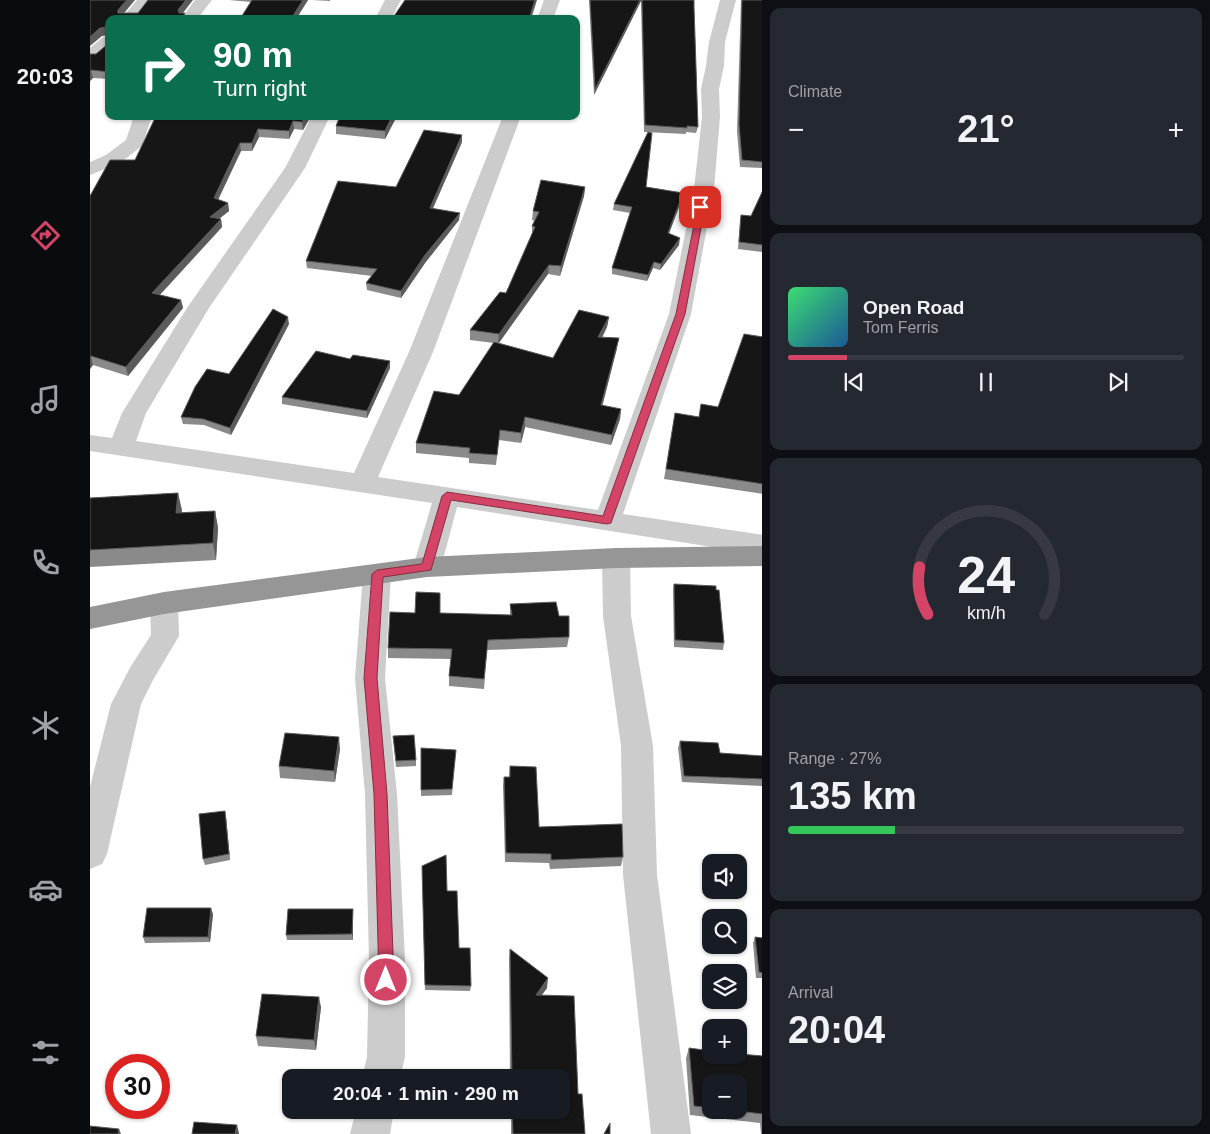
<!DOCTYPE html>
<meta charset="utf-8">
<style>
:root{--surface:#171b24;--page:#242831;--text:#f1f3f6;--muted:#9ea1a6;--line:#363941;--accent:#d34466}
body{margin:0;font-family:Helvetica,sans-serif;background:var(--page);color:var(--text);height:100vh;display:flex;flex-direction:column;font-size:19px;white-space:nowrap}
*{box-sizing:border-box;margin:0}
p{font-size:16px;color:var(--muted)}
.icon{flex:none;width:28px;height:28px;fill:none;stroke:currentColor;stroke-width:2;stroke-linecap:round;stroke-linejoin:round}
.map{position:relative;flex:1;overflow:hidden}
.side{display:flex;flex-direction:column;gap:8px;padding:8px;background:#0d0f14;width:448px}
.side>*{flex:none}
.top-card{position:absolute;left:15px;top:15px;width:475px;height:105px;border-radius:10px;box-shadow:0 1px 4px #0004;background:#0b6e4f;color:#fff;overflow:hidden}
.controls{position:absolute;left:612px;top:854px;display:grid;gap:10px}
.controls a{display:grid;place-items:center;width:45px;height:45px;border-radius:10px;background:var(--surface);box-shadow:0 1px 4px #0004;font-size:25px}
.speed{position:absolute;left:15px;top:1054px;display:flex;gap:10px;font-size:25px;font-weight:700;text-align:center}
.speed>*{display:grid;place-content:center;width:65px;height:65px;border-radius:50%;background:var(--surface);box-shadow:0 1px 4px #0004;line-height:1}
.speed .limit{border:8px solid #d22;background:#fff;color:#111}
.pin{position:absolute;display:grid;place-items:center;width:42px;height:42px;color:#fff;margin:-21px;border-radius:10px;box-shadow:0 2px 8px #0006}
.me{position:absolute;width:55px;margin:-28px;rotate:0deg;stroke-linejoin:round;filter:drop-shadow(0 0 4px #0008)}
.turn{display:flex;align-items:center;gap:18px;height:105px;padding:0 25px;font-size:22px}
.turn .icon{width:65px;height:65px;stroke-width:2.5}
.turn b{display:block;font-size:35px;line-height:42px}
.big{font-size:38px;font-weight:700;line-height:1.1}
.side .widget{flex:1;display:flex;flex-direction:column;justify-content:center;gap:8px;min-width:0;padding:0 18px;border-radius:10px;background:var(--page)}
.side .dial{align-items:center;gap:0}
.dial svg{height:130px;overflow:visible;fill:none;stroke:var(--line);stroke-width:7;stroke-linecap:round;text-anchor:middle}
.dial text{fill:var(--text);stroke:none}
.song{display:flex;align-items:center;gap:15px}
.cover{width:60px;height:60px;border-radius:8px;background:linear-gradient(135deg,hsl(140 70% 55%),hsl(210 70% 35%))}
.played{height:5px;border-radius:2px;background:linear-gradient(90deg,var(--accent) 15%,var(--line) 15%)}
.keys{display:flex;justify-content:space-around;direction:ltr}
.heat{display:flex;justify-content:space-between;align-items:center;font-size:28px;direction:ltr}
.charge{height:8px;border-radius:4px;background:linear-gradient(90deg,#34c759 27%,var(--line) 0)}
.trip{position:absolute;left:192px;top:1069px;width:288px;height:50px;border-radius:10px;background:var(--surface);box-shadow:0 1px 4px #0004;font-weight:700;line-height:50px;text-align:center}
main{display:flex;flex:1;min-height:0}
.dock{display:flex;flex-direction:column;width:90px;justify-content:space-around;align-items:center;background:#090b0e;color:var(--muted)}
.dock .icon{width:35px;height:35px}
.dock .selected{color:var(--accent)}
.dock b{font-size:22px;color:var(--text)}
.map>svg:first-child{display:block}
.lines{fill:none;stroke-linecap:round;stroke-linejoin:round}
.minor{fill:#ccc;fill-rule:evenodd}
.highway{fill:#969696;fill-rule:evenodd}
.wall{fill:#8a8a8a;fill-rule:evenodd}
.shaded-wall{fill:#5c5c5c}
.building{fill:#161616;stroke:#5c5c5c}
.route{fill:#d34466;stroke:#892c42}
</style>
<main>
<nav class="dock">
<b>20:03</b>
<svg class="icon selected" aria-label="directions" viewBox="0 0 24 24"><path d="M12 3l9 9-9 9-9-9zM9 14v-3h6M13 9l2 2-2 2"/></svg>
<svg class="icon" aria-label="music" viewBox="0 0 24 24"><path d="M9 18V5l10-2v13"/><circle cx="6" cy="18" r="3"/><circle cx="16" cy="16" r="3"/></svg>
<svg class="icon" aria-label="phone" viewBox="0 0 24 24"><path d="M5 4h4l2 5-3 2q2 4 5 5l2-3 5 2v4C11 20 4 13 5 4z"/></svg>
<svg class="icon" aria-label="climate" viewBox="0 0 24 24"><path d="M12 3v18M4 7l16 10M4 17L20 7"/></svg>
<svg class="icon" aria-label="car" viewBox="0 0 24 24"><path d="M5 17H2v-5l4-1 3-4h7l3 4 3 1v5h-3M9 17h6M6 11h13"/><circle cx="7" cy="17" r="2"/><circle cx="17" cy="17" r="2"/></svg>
<svg class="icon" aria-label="filters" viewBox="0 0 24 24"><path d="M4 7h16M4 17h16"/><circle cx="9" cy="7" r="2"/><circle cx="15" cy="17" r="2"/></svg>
</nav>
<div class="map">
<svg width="673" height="1134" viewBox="0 0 673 1134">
<rect width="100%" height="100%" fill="#fff"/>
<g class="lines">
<g class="minor">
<path d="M47 0H63L48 19H31Z"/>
<path d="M105 0H122L107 19H91Z"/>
<path d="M295 0H311L301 19H285Z"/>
<path d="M454 0H470L463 19H447Z"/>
<path d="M630 0H646L635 42 634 66 629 89 630 117 624 189 601 314 533 514 673 535V555L367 507 351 567 347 574 337 577 327 574 323 567 342 503 0 451V435L22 438 32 413 97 308 195 168 222 116H240L215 168 119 308 56 413 46 441 264 473 319 352 413 116H431L343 352 288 477 508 510 579 314 604 189 612 117 611 89 616 66 619 42Z"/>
<path d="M19 36V49L6 60 0 61V48L13 37Z"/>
<path d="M44 116H62L52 146 30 163 0 175V162L16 155 36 140Z"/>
<path d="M526 548 536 551 540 558 541 616 563 746 567 875 601 1134H561L533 875 531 746 513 616 512 558 516 551Z"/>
<path d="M287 564 297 567 301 574 295 678 307 794 315 960V1057L310 1078H272L277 1057 279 960 275 794 265 678 273 574 277 567Z"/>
<path d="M74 592 84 596 88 603 89 636 63 680 51 704 17 854 12 864 0 869V787L21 704 41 666 61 635 60 603 64 596Z"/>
<path d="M266 1110H304L300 1134H260Z"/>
</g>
<path class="highway" d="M673 546V566L526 568 337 577 74 614 0 629V607L74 592 337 557 526 548Z"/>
</g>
<g class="wall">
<path d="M139 0H218L206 19H150L161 2Z"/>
<path d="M222 0H240V1Z"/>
<path d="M499 0H604V7L608 127 606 133 596 132V134L554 132 551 1 504 95Z"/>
<path d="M651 0H673V168L650 167 647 131Z"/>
<path d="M19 43V79L3 78 0 81V54H6Z"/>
<path d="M221 116 213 130 204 129 199 139 169 137 162 151H151L128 200 138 203 139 211 129 219H131L132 227 70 295 91 300 93 308 38 376 3 365 0 369V196L45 160Z"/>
<path d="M250 116H307L295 139 246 134V126Z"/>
<path d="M372 142 343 208 369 220 335 263 311 298 277 290 276 283 282 276 217 268 216 261 306 187Z"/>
<path d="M495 187 494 196 470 276 458 274 409 343 463 358 519 317 517 327 512 338 527 348 512 406 531 409 530 419 521 445 435 427 431 443 409 440 406 465 379 463V458L326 453V443L369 395 404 343 380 340V330L416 293 442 234V226L445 221 442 220 443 211Z"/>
<path d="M556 187 593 193 592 199 579 233 589 245 570 270 563 268 557 281 522 274V268L540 213 523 210 524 204Z"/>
<path d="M673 190V252L648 249 650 221 651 215 661 216Z"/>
<path d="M199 324 141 435 114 425 93 424 91 417 139 374Z"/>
<path d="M673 337V494L574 479 585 413 609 417 611 404 628 407Z"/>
<path d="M260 359 300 361V368L277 418 192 404V397Z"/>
<path d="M88 493 91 513 125 511 128 528 126 560 0 567V498Z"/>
<path d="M584 584 634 643 633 650 584 647 583 590Z"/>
<path d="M420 604 469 616 479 637 477 647 397 650 394 689 359 686V676L361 659 298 658V648L420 615Z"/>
<path d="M303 736 326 760V766L306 767Z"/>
<path d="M590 741 630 753 673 756V786L592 782 588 748Z"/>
<path d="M331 748 365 757 362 795 331 796Z"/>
<path d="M250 749 245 782 190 778 189 766Z"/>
<path d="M420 766 449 827 533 857 531 866 460 869 459 863 415 862 413 786 414 777H419Z"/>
<path d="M136 817 140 860 115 865 113 859Z"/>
<path d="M332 866 357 891 369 948 381 986 380 991 335 990Z"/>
<path d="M263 909V940H197L196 935Z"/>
<path d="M123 914 120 942 55 943 53 937Z"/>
<path d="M665 937 673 938V978H666L663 943Z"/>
<path d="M420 949 457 988 452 995 488 1094 495 1134H421V1110H471V1078H420L419 959Z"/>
<path d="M231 1007 226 1050 168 1046 166 1036Z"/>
<path d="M599 1048 673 1056V1134H671L670 1123 600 1115 596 1058ZM621 1082 649 1110H621Z"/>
</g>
<g class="shaded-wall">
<path d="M37 0H45L30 18 28 10Z"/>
<path d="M96 0H103L89 18 88 10Z"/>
<path d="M213 0H218L206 19H201Z"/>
<path d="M445 0H447L441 19H439Z"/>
<path d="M550 0H552L551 1 504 95 505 89Z"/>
<path d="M19 27V35L12 36 0 46V37L10 28Z"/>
<path d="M1 70 3 78 0 81V72Z"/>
<path d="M215 116H221L213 130 212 122Z"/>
<path d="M302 116H307L295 139V131Z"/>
<path d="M203 121 204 129 199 139V131Z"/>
<path d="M168 129 169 137 162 151V143Z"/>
<path d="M372 135V142L340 215V208Z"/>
<path d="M150 143 151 151 125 206 124 198Z"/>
<path d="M495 187 494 196 470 276 471 266Z"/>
<path d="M593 193 592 199 577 239 578 233Z"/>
<path d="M138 203 139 211 121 225 120 217Z"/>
<path d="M370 213 369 220 335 263 311 298V291L335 255Z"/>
<path d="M131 219 132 227 63 302 62 293Z"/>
<path d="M590 238 589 245 570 270 571 264Z"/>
<path d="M564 262 563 268 557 281 558 275Z"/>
<path d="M459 265 458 274 408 344 409 334Z"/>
<path d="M91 300 93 308 38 376 36 367Z"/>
<path d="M198 317 199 324 141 435 140 428Z"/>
<path d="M519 317 517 327 507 347 508 337Z"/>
<path d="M529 338 527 348 510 415 511 405Z"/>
<path d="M1 356 3 365 0 369V358Z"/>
<path d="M300 361V368L277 418V411Z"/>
<path d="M531 409 530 419 521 445 522 435Z"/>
<path d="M435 417V427L431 443V433Z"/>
<path d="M88 493 92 510 90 530 86 513Z"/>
<path d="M125 511 128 528 126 560 123 543Z"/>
<path d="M249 737 250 749 245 782 244 771Z"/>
<path d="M135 811 136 817 140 860 139 854Z"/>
<path d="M121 908 123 914 120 942 118 937Z"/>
<path d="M263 909V940L262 934Z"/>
<path d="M458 978 457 988 444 1005 446 995Z"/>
<path d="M229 997 231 1007 226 1050 224 1040Z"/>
<path d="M147 1125 149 1133V1134H145Z"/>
<path d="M29 1129 31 1134H28Z"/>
</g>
<g class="building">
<path d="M0 0H37L28 10V13H48L58 0H96L88 10 89 13H95L92 19H19V27L10 28 0 37Z"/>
<path d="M162 0H213L201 19H150Z"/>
<path d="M315 0H445L439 19H302Z"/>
<path d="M500 0H550L505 89Z"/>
<path d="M552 0H604V7L608 127 597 126V128L555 125Z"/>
<path d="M652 0H673V162L652 160 649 124Z"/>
<path d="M19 43V72L1 70 0 72V54H6Z"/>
<path d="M66 116H215L212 122 203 121 199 131 168 129 162 143H150L124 198 138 203 120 217 131 219 62 293 91 300 36 367 1 356 0 358V196L20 160H45Z"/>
<path d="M250 116H302L295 131 246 126Z"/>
<path d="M334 130 372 135 340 208 370 213 335 255 311 291 276 283 287 269 216 261 248 181 306 187Z"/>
<path d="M558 132 562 133 556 187 593 193 578 233 590 238 571 264 564 262 558 275 522 268 542 207 524 204Z"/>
<path d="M451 180 495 187 471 266 459 265 409 334 380 330 410 292 416 293 445 227 442 226 449 212 443 211Z"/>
<path d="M673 190V245L649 242 651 215 661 216Z"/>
<path d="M183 309 198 317 140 428 113 419 91 417 105 387 117 369 139 374Z"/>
<path d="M489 310 519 317 508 337 529 338 511 405 531 409 522 435 435 417 431 433 410 430 407 455 379 453 380 448 326 443 344 391 369 395 404 342 463 358Z"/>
<path d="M654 334 673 337V484L576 469 585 413 609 417 611 404 628 407Z"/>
<path d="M226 351 260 359 263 355 300 361 277 411 192 397Z"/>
<path d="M88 493 86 513 125 511 123 543 0 550V498Z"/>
<path d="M584 584 626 586V590H629L634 643 585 640Z"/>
<path d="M326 592 350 593V613L422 615 420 604 466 602 469 616H479V637L398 640 394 679 359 676 362 649 298 648 300 612 325 613Z"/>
<path d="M195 733 249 737 244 771 189 766Z"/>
<path d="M324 735 326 760 306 761 303 736Z"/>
<path d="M590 741 628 743 630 753 673 756V779L594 776Z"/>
<path d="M331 748 366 750 362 789 331 790Z"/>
<path d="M420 766 446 767 449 827 532 824 533 857 461 860V854L416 853 414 777H420Z"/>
<path d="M135 811 139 854 113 859 109 814Z"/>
<path d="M356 855 357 891H367L369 948H380L381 986 335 985 332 866Z"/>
<path d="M57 908H121L118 937H53Z"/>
<path d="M198 909H263L262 934 196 935Z"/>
<path d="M665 937 673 938V973L669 972Z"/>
<path d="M420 949 458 978 446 995 484 996 488 1094H492L495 1134H423L422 1110H471V1078H422Z"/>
<path d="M172 994 229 997 224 1040 166 1036Z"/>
<path d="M599 1048 621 1051V1055H649V1054L673 1056V1114L638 1110H649V1082H621V1108L604 1106Z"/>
<path d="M104 1122 147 1125 145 1134H102Z"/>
<path d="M520 1123V1134H514Z"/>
<path d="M0 1126 29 1129 28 1134H0Z"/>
</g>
<path class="route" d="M608 205 615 207 595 314 521 523 517 524 361 500 341 570 293 577 287 678 297 794 304 980 302 985 296 987 291 985 289 980 284 794 274 678 282 574 287 570 332 564 352 496 357 492 513 516 586 314Z"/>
</svg>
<div class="controls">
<a><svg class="icon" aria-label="sound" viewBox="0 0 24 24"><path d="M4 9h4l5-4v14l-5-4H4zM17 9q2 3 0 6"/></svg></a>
<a><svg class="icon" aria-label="search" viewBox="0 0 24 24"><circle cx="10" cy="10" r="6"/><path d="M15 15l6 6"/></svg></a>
<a><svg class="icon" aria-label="layers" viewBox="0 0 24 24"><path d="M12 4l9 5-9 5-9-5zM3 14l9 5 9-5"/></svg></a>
<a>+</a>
<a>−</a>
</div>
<div class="speed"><div class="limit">30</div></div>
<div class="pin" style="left:610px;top:207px;background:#d93025"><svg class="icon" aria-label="arrive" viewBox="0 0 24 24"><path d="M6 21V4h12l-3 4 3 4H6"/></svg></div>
<svg class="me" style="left:296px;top:980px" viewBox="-20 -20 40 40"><circle r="17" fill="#d34466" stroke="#fff" stroke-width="3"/><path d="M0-11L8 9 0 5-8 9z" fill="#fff"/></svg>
<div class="trip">20:04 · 1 min · 290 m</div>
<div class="top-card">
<div class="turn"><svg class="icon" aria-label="right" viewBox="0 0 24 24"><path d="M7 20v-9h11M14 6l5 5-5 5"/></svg><div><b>90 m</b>Turn right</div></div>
</div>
</div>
<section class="side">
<div class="widget"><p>Climate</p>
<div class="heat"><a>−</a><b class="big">21°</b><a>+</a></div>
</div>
<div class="widget">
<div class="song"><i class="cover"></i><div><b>Open Road</b><p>Tom Ferris</p></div></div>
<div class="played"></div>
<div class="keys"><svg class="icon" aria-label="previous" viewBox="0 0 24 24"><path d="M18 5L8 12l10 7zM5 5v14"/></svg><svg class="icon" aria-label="pause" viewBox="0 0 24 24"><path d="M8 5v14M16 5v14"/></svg><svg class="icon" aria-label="next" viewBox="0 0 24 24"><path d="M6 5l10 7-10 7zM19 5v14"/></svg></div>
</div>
<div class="widget dial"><svg viewBox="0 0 100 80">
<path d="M14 69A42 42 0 1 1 86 69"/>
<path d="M14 69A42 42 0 0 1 9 40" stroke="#d34466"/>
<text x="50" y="56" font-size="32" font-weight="700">24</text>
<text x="50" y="72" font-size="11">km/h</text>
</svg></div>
<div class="widget"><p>Range · 27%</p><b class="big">135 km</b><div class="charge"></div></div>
<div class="widget"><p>Arrival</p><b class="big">20:04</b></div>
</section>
</main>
